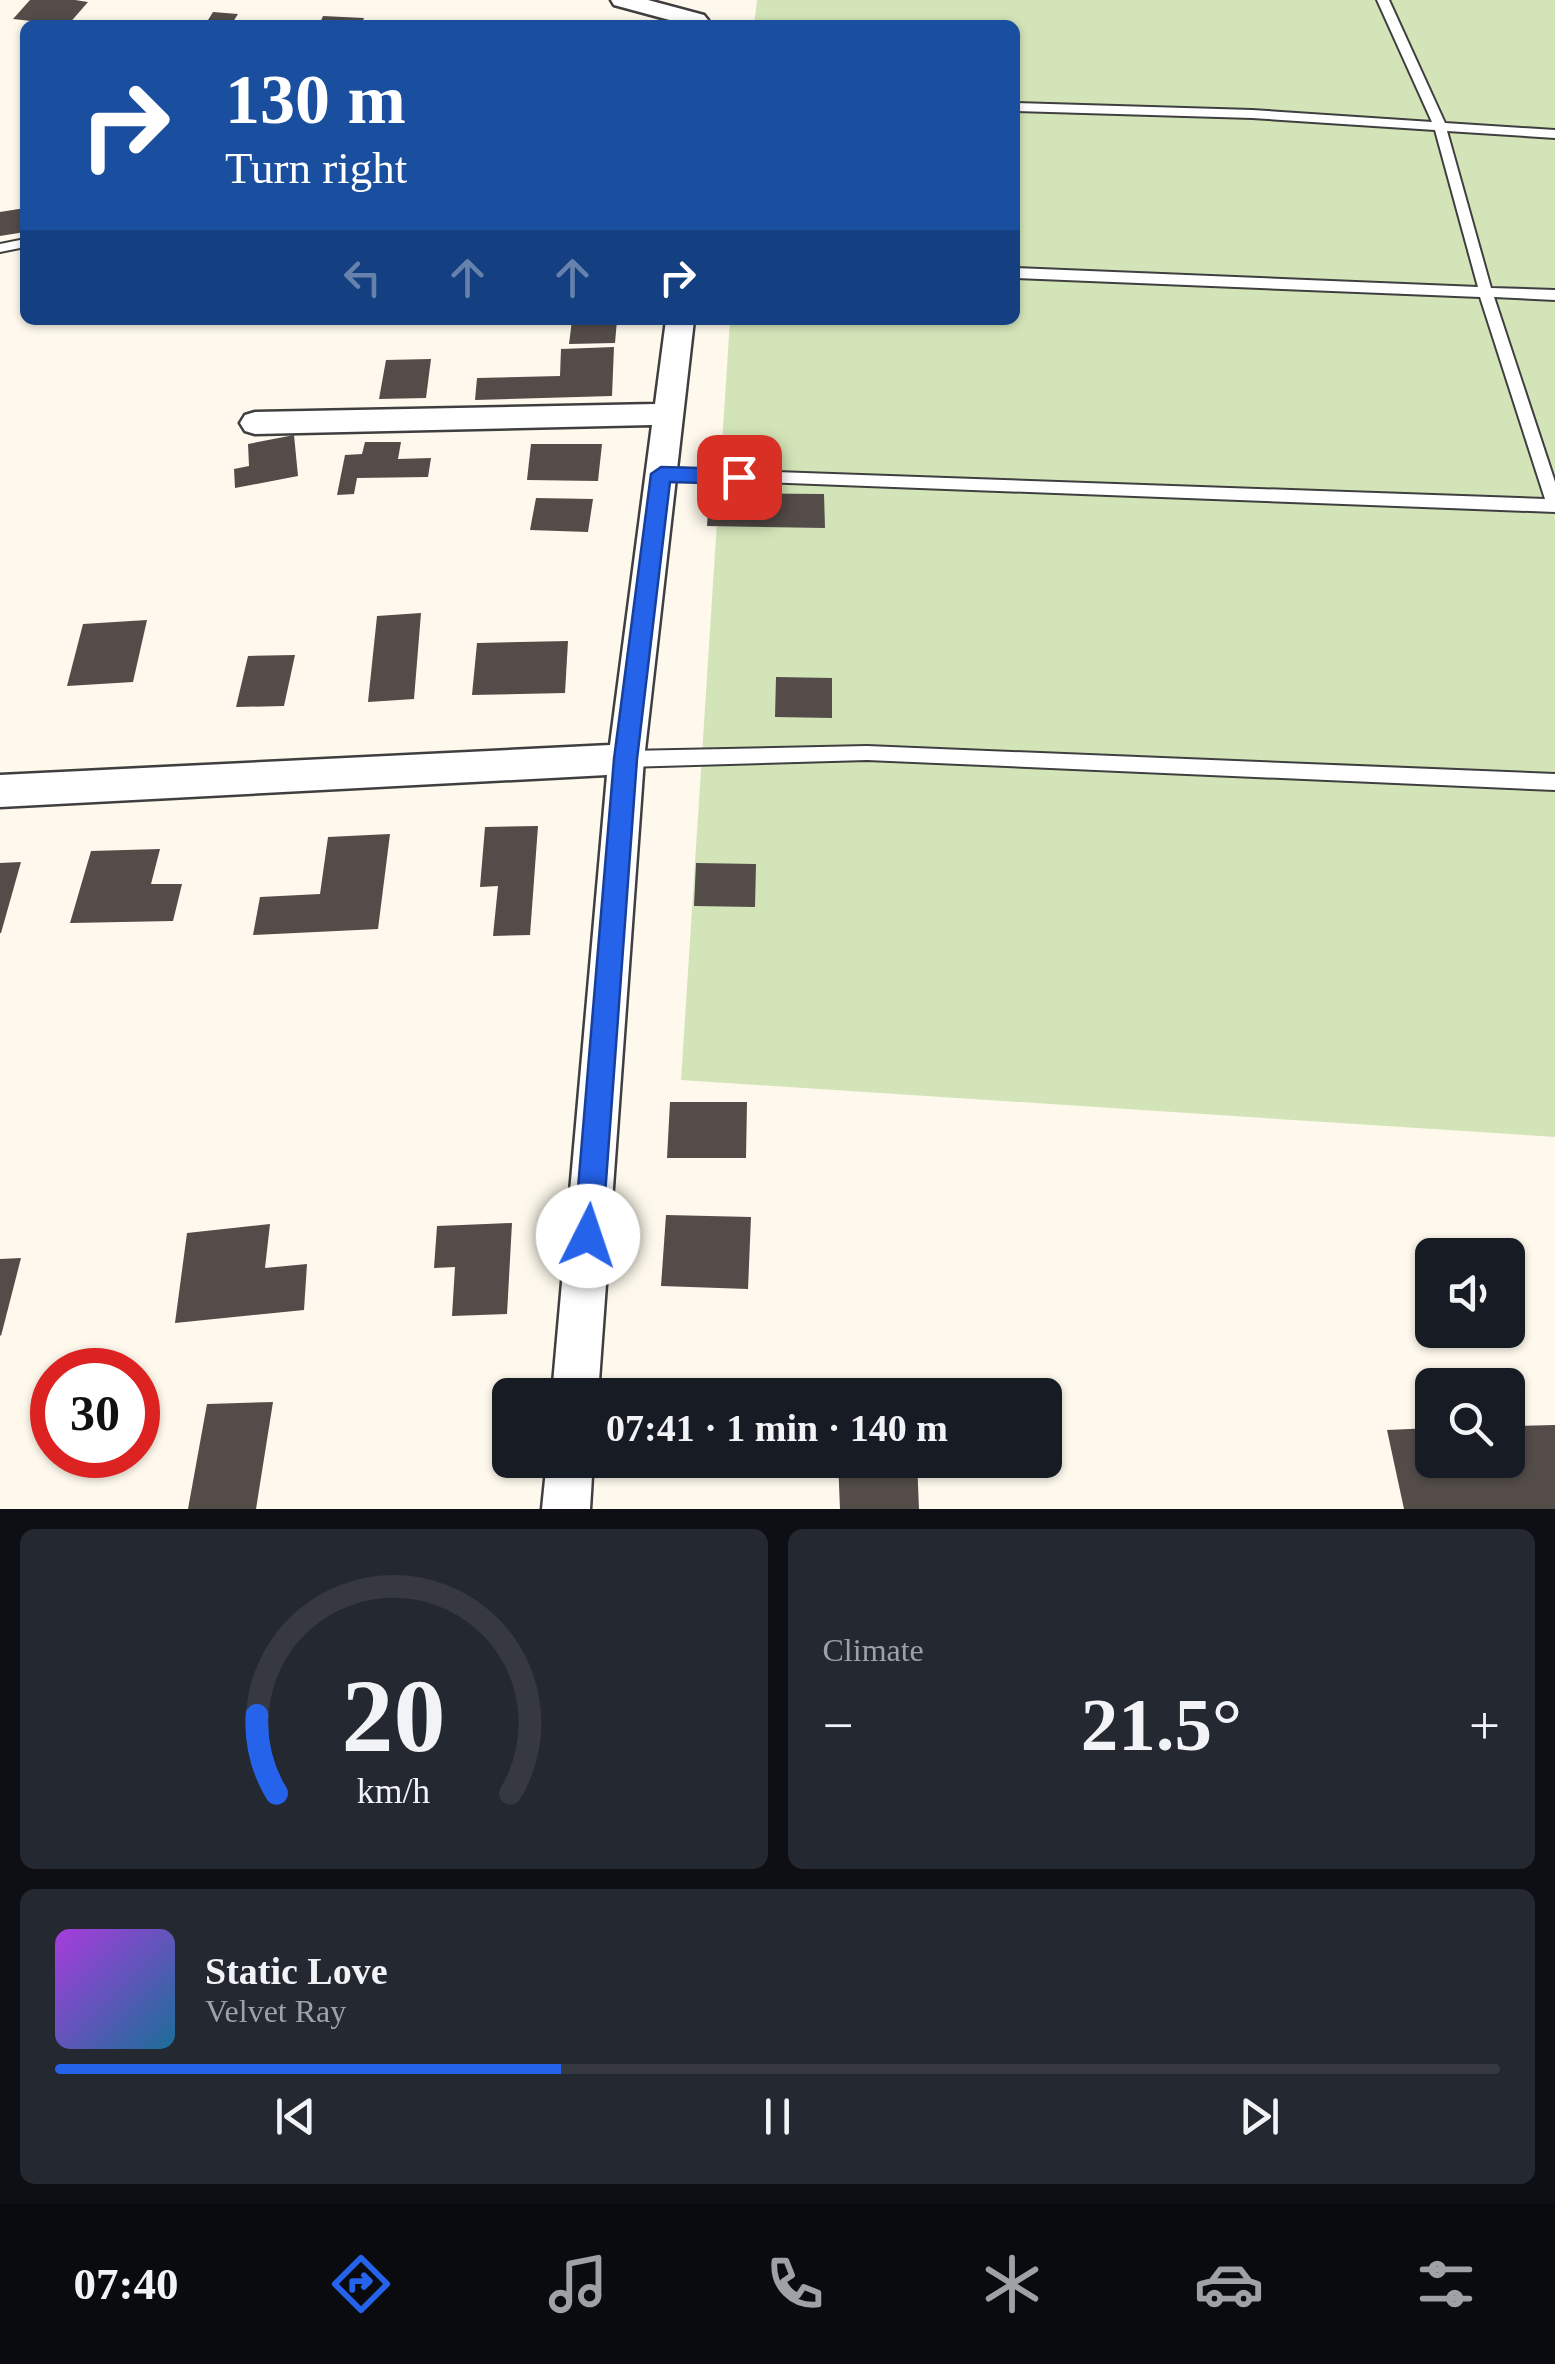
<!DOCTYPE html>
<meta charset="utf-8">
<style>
:root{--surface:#171b24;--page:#242831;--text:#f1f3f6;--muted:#9ea1a6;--line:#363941;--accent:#2563eb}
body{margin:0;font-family:Georgia,serif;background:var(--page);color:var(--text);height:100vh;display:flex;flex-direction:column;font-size:38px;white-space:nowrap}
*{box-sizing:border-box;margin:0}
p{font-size:32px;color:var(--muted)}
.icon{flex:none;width:55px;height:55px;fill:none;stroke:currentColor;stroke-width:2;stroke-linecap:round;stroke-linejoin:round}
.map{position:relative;height:1509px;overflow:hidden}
.sheet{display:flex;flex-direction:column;gap:20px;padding:20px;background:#0d0f14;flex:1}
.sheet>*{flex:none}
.banner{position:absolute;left:20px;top:20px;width:1000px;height:305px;border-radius:15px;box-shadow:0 2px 8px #0004;background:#1a4fa0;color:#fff;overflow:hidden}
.tools{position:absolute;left:1415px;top:1238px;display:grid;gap:20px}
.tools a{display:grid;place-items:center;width:110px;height:110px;border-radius:15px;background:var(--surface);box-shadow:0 2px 8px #0004;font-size:50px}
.speed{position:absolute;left:30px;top:1348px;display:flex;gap:20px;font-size:50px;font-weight:700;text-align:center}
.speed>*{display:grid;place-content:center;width:130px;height:130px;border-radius:50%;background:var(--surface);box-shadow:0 2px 8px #0004;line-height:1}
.speed .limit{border:15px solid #d22;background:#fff;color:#111}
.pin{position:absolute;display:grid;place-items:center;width:85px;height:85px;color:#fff;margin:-42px;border-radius:20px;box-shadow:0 5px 15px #0006}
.me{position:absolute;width:110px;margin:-55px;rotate:4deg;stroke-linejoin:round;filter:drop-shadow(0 0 8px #0008)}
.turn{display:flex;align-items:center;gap:35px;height:210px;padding:0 40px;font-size:45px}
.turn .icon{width:130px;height:130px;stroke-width:2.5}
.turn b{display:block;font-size:70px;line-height:85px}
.lanes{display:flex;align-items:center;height:95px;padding:0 40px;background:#0003;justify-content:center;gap:50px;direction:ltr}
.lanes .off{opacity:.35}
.big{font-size:75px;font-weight:800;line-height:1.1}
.sheet .tile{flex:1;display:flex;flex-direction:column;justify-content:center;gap:15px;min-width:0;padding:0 35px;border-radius:15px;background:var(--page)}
.sheet .dial{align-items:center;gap:0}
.dial svg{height:260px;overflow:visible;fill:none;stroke:var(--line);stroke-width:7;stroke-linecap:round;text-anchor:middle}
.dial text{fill:var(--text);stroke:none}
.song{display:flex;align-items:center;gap:30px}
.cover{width:120px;height:120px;border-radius:15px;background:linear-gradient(135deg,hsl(280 70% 55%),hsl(200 70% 35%))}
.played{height:10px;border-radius:5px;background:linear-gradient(90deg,var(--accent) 35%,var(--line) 35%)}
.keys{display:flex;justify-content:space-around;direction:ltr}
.heat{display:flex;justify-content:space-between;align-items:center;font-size:55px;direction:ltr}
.sheet .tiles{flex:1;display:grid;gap:20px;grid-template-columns:1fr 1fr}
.tile:last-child{grid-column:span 2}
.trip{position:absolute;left:492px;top:1378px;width:570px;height:100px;border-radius:15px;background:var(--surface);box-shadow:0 2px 8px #0004;font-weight:800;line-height:100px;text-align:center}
.menu{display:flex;height:160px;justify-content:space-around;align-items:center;background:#090b0e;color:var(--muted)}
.menu .icon{width:70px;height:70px}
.menu .on{color:var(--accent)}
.menu b{font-size:45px;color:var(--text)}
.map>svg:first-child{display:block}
.green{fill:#d3e5b8}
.building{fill:#534c49}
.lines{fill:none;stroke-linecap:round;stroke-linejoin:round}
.lane-casing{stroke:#3f3f3f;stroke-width:4}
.street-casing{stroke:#3f3f3f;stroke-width:5}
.lane{fill:#fff;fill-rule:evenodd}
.street{fill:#fff;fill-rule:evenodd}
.route{fill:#2563eb;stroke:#184099;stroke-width:2.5}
</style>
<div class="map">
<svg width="1555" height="1509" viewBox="0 0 1555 1509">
<rect width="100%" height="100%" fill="#fef9ec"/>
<path class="green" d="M757 0H1555V1137L681 1080 730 320H1015V25H754Z"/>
<g class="building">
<path d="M30 0H75L88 2 68 25 13 19Z"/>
<path d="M213 12 238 14 231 25H205Z"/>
<path d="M323 16 364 18 361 25H319Z"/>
<path d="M25 208V232L0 236V212Z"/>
<path d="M572 320H617L615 343 569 344Z"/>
<path d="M614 347 612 396 475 400 477 378 560 376 561 349Z"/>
<path d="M431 359 426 398 379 399 386 360Z"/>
<path d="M294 435 298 476 235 488 234 469 249 466 248 444Z"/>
<path d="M365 442H401L398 459 431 458 428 477 357 478 354 494 337 495 345 455 362 454Z"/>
<path d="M531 444H602L598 481 527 480Z"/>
<path d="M709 493 824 494 825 528 707 526Z"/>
<path d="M536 498 593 499 588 532 530 530Z"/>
<path d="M421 613 414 699 368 702 377 616Z"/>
<path d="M147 620 133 682 67 686 83 624Z"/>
<path d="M568 641 565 693 472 695 477 643Z"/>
<path d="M295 655 284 706 236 707 248 656Z"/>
<path d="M776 677 832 678V718L775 717Z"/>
<path d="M538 826 530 935 493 936 498 886 480 887 485 827Z"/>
<path d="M390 834 378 929 253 935 260 897 320 894 328 837Z"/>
<path d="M160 849 151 884H182L173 921 70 923 91 851Z"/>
<path d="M21 862 1 933H0V863Z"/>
<path d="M696 863 756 864 755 907 694 906Z"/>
<path d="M670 1102H747L746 1158H667Z"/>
<path d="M666 1215 751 1217 748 1289 661 1286Z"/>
<path d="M512 1223 507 1314 452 1316 455 1267 434 1268 437 1226Z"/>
<path d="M270 1224 265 1268 307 1264 304 1310 175 1323 187 1233Z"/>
<path d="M21 1258 1 1336 0 1335V1259Z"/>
<path d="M273 1402 256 1509H188L207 1404Z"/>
<path d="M1555 1425V1509H1404L1387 1430 1432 1428V1460H1508V1426Z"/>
<path d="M838 1460H917L919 1509H840Z"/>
</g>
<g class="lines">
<defs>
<g id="lane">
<path d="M1377 0H1389L1445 123 1555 130V138L1447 131 1491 288 1555 290V300L1494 297 1555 482V512L656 478 653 474 661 468 1545 499 1480 297 1015 278V268L1478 287 1435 130 1252 118 1015 111V103L1252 110 1432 122Z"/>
<path d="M25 239V247L0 252V244Z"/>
<path d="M867 746 1555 774V790L867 760 626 767 620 764 617 759 620 754 626 751Z"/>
</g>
<g id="street">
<path d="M611 0H648L704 15 708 20 704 25H688L614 5Z"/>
<path d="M666 320H694L644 759 598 1395H552L607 775 0 807V775L610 745 652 425 255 434 245 431 240 423 245 415 255 412 655 404Z"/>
<path d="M547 1460H593L590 1509H542Z"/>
</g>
</defs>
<use href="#lane" class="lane-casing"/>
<use href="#street" class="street-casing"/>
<use href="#lane" class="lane"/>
<use href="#street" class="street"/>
</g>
<path class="route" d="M661 467 739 469 749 477 739 484 670 482 637 759 602 1236 598 1246 588 1250 578 1246 574 1236 614 759 651 474Z"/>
</svg>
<div class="tools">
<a><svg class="icon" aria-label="sound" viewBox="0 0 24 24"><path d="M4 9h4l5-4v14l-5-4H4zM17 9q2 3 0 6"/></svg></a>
<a><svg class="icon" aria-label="search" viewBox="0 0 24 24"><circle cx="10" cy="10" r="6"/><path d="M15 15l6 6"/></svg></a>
</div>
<div class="speed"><div class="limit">30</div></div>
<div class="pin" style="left:739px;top:477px;background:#d93025"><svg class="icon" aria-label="arrive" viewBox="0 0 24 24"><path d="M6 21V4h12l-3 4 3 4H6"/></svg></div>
<svg class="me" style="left:588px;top:1236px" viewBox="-20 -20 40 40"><circle r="19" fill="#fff"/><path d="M0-13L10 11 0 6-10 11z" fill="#2563eb"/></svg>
<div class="trip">07:41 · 1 min · 140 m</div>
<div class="banner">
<div class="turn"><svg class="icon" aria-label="right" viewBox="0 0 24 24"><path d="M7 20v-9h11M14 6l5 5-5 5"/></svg><div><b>130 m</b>Turn right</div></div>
<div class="lanes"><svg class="icon off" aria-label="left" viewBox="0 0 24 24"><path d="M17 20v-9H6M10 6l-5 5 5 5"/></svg><svg class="icon off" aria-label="ahead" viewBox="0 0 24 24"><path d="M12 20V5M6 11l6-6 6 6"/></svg><svg class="icon off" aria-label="ahead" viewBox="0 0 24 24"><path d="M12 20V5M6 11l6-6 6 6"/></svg><svg class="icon" aria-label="right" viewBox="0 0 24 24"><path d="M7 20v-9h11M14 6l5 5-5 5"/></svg></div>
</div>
</div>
<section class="sheet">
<div class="tiles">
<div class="tile dial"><svg viewBox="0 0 100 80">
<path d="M14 69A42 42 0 1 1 86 69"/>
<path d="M14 69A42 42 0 0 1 8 45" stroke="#2563eb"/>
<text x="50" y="56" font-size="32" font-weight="700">20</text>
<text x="50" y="72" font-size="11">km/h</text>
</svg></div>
<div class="tile"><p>Climate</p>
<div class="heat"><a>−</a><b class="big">21.5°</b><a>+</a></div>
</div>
<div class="tile">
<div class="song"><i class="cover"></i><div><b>Static Love</b><p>Velvet Ray</p></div></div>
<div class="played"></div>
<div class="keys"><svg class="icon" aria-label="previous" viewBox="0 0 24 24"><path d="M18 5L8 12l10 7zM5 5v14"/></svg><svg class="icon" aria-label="pause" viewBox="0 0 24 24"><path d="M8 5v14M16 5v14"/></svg><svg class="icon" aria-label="next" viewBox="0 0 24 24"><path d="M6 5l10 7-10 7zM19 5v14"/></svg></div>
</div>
</div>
</section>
<nav class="menu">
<b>07:40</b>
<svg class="icon on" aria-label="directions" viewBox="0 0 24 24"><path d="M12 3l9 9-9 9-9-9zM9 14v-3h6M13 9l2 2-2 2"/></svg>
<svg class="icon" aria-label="music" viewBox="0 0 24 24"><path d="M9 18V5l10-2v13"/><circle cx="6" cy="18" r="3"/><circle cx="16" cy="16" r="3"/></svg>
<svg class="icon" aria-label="phone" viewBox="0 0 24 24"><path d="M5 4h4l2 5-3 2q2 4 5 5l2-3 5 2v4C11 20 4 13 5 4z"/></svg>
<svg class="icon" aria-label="climate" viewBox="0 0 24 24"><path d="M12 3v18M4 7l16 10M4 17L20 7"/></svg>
<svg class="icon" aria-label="car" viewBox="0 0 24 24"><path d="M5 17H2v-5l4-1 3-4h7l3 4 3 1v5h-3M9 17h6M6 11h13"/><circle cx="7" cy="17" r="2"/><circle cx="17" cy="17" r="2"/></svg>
<svg class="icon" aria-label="filters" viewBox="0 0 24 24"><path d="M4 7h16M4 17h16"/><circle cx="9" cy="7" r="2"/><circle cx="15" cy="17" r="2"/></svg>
</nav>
